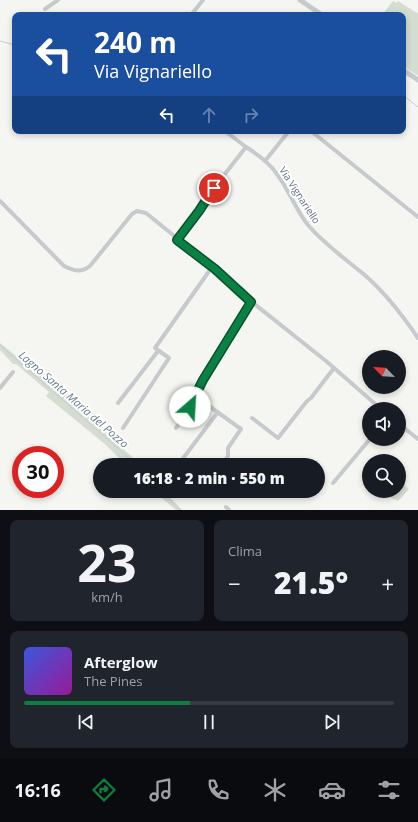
<!DOCTYPE html>
<html lang="it">
<meta charset="utf-8">
<style>
:root{--surface:#171b24;--page:#20242c;--text:#f1f3f6;--muted:#9ea1a6;--line:#363941;--accent:#0b8043}
body{margin:0;font-family:"Open Sans",sans-serif;background:var(--page);color:var(--text);height:100vh;display:flex;flex-direction:column;font-size:15px;white-space:nowrap}
*{box-sizing:border-box;margin:0}
p{font-size:13px;color:var(--muted)}
.icon{flex:none;width:22px;height:22px;fill:none;stroke:currentColor;stroke-width:2;stroke-linecap:round;stroke-linejoin:round}
.map{position:relative;height:510px;overflow:hidden}
.details{display:flex;flex-direction:column;gap:10px;padding:10px;background:#0d0f14;flex:1}
.details>*{flex:none}
.hud{position:absolute;left:12px;top:12px;width:394px;height:122px;border-radius:8px;box-shadow:0 2px 6px #0003;background:#1a4fa0;color:#fff;overflow:hidden}
.needle{width:26px;rotate:295deg}
.buttons{position:absolute;left:362px;top:350px;display:grid;gap:8px}
.buttons a{display:grid;place-items:center;width:44px;height:44px;border-radius:50%;background:var(--surface);box-shadow:0 2px 6px #0003;font-size:20px}
.speed{position:absolute;left:12px;top:446px;display:flex;gap:8px;font-size:20px;font-weight:700;text-align:center}
.speed>*{display:grid;place-content:center;width:52px;height:52px;border-radius:50%;background:var(--surface);box-shadow:0 2px 6px #0003;line-height:1}
.speed .limit{border:6px solid #d22;background:#fff;color:#111}
.pin{position:absolute;display:grid;place-items:center;width:34px;height:34px;color:#fff;margin:-17px;border:2px solid #fff;border-radius:50%;box-shadow:0 1px 4px #0007}
.me{position:absolute;width:44px;margin:-22px;rotate:26deg;stroke-linejoin:round;filter:drop-shadow(0 0 3px #0008)}
.turn{display:flex;align-items:center;gap:14px;height:84px;padding:0 16px;font-size:18px}
.turn .icon{width:52px;height:52px;stroke-width:2.5}
.turn b{display:block;font-size:28px;line-height:34px}
.lanes{display:flex;align-items:center;height:38px;padding:0 16px;background:#0003;justify-content:center;gap:20px;direction:ltr}
.lanes .off{opacity:.35}
.big{font-size:30px;font-weight:800;line-height:1.1}
.details .tile{flex:1;display:flex;flex-direction:column;justify-content:center;gap:6px;min-width:0;padding:0 14px;border-radius:8px;background:var(--page)}
.details .dial{align-items:center;gap:0}
.dial b{font-size:52px;line-height:1}
.song{display:flex;align-items:center;gap:12px}
.cover{width:48px;height:48px;border-radius:6px;background:linear-gradient(135deg,hsl(230 70% 55%),hsl(300 70% 35%))}
.played{height:4px;border-radius:2px;background:linear-gradient(90deg,var(--accent) 45%,var(--line) 45%)}
.keys{display:flex;justify-content:space-around;direction:ltr}
.heat{display:flex;justify-content:space-between;align-items:center;font-size:22px;direction:ltr}
.details .tiles{flex:1;display:grid;gap:10px;grid-template-columns:1fr 1fr}
.tile:last-child{grid-column:span 2}
.trip{position:absolute;left:93px;top:458px;width:232px;height:40px;border-radius:20px;background:var(--surface);box-shadow:0 2px 6px #0003;font-weight:800;line-height:40px;text-align:center}
.tab-bar{display:flex;height:64px;justify-content:space-around;align-items:center;background:#090b0e;color:var(--muted)}
.tab-bar .icon{width:28px;height:28px}
.tab-bar .active{color:var(--accent)}
.tab-bar b{font-size:18px;color:var(--text)}
.map>svg:first-child{display:block}
.green{fill:#d5ddd1}
.lines{fill:none;stroke-linecap:round;stroke-linejoin:round}
.stream{stroke:#c4ccd2;stroke-width:1}
.minor{stroke:#c7cacd;stroke-width:4}
.tertiary{stroke:#c7cacd;stroke-width:5}
.route-casing{stroke:#07532c;stroke-width:10}
.route{stroke:#0b8043;stroke-width:7}
.labels{text-anchor:middle;dominant-baseline:central;stroke-width:4;stroke-linejoin:round;paint-order:stroke}
.street-label{font-size:10px;fill:#617185;stroke:#fff}
.water-label{font-size:11px;font-style:italic;fill:#627a89;stroke:#fff}
</style>
<div class="map">
<svg width="418" height="510" viewBox="0 0 418 510">
<rect width="100%" height="100%" fill="#f5f5f1"/>
<g class="green">
<path d="M393 1 397 3 398 1 417 13 418 12V74L417 75 403 66V15H382Z"/>
<path d="M0 343 27 365 31 362 59 386 96 415 92 421 141 465H126L106 445 46 396 49 392 16 364H13L0 350Z"/>
<path d="M399 481 409 489 398 501 376 491H399Z"/>
<path d="M153 491H164L182 510H176Z"/>
</g>
<g class="lines">
<g class="stream">
<path d="M0 41 15 45"/>
<path d="M403 95 418 107"/>
<path d="M0 345 137 465"/>
<path d="M162 491 180 510"/>
</g>
<g class="minor">
<path d="M45 9 58 0"/>
<path d="M191 15 203 0"/>
<path d="M225 131 246 147"/>
<path d="M311 131 418 217"/>
<path d="M265 161 289 131"/>
<path d="M0 201 64 266C74 271 81 273 90 266L132 214 137 211 146 213 215 269 242 294 326 361 381 409"/>
<path d="M177 240 199 211 214 188 246 147C257 154 269 162 276 173 289 189 295 209 308 225 325 245 347 260 367 277 387 295 403 316 418 338"/>
<path d="M0 388 13 372"/>
<path d="M118 403 158 351"/>
<path d="M252 418 278 438 307 401 311 398 334 368"/>
<path d="M399 424 418 439"/>
<path d="M123 428 169 358 155 348 212 267"/>
<path d="M176 428 196 397"/>
<path d="M225 461 228 456V448L241 429 195 396 203 380 251 302"/>
<path d="M178 465 218 412"/>
<path d="M333 483 370 439"/>
<path d="M226 507 229 510"/>
</g>
<g class="tertiary">
<path d="M300 0 322 15"/>
<path d="M403 70 418 80"/>
</g>
</g>
<g class="lines">
<defs>
<path id="route" d="M190 407 196 397 195 396 203 380 251 302 215 269 177 240 199 211 214 188"/>
</defs>
<use href="#route" class="route-casing"/>
<use href="#route" class="route"/>
</g>
<g class="labels">
<g class="street-label">
<text transform="translate(300 195) rotate(57)">Via Vignariello</text>
</g>
<g class="water-label">
<text transform="translate(74 399) rotate(41)">Lagno Santa Maria del Pozzo</text>
</g>
</g>
</svg>
<div class="buttons">
<a><svg class="needle" viewBox="-14 -14 28 28"><path d="M0-13l5 13h-10z" fill="#e53935"/><path d="M0 13l5-13h-10z" fill="#9ea1a6"/></svg></a>
<a><svg class="icon" aria-label="sound" viewBox="0 0 24 24"><path d="M4 9h4l5-4v14l-5-4H4zM17 9q2 3 0 6"/></svg></a>
<a><svg class="icon" aria-label="search" viewBox="0 0 24 24"><circle cx="10" cy="10" r="6"/><path d="M15 15l6 6"/></svg></a>
</div>
<div class="speed"><div class="limit">30</div></div>
<div class="pin" style="left:214px;top:188px;background:#d93025"><svg class="icon" aria-label="arrive" viewBox="0 0 24 24"><path d="M6 21V4h12l-3 4 3 4H6"/></svg></div>
<svg class="me" style="left:190px;top:407px" viewBox="-20 -20 40 40"><circle r="19" fill="#fff"/><path d="M0-13L10 11 0 6-10 11z" fill="#0b8043"/></svg>
<div class="trip">16:18 · 2 min · 550 m</div>
<div class="hud">
<div class="turn"><svg class="icon" aria-label="left" viewBox="0 0 24 24"><path d="M17 20v-9H6M10 6l-5 5 5 5"/></svg><div><b>240 m</b>Via Vignariello</div></div>
<div class="lanes"><svg class="icon" aria-label="left" viewBox="0 0 24 24"><path d="M17 20v-9H6M10 6l-5 5 5 5"/></svg><svg class="icon off" aria-label="ahead" viewBox="0 0 24 24"><path d="M12 20V5M6 11l6-6 6 6"/></svg><svg class="icon off" aria-label="right" viewBox="0 0 24 24"><path d="M7 20v-9h11M14 6l5 5-5 5"/></svg></div>
</div>
</div>
<section class="details">
<div class="tiles">
<div class="tile dial"><b>23</b><p>km/h</p></div>
<div class="tile"><p>Clima</p>
<div class="heat"><a>−</a><b class="big">21.5°</b><a>+</a></div>
</div>
<div class="tile">
<div class="song"><i class="cover"></i><div><b>Afterglow</b><p>The Pines</p></div></div>
<div class="played"></div>
<div class="keys"><svg class="icon" aria-label="previous" viewBox="0 0 24 24"><path d="M18 5L8 12l10 7zM5 5v14"/></svg><svg class="icon" aria-label="pause" viewBox="0 0 24 24"><path d="M8 5v14M16 5v14"/></svg><svg class="icon" aria-label="next" viewBox="0 0 24 24"><path d="M6 5l10 7-10 7zM19 5v14"/></svg></div>
</div>
</div>
</section>
<nav class="tab-bar">
<b>16:16</b>
<svg class="icon active" aria-label="directions" viewBox="0 0 24 24"><path d="M12 3l9 9-9 9-9-9zM9 14v-3h6M13 9l2 2-2 2"/></svg>
<svg class="icon" aria-label="music" viewBox="0 0 24 24"><path d="M9 18V5l10-2v13"/><circle cx="6" cy="18" r="3"/><circle cx="16" cy="16" r="3"/></svg>
<svg class="icon" aria-label="phone" viewBox="0 0 24 24"><path d="M5 4h4l2 5-3 2q2 4 5 5l2-3 5 2v4C11 20 4 13 5 4z"/></svg>
<svg class="icon" aria-label="climate" viewBox="0 0 24 24"><path d="M12 3v18M4 7l16 10M4 17L20 7"/></svg>
<svg class="icon" aria-label="car" viewBox="0 0 24 24"><path d="M5 17H2v-5l4-1 3-4h7l3 4 3 1v5h-3M9 17h6M6 11h13"/><circle cx="7" cy="17" r="2"/><circle cx="17" cy="17" r="2"/></svg>
<svg class="icon" aria-label="filters" viewBox="0 0 24 24"><path d="M4 7h16M4 17h16"/><circle cx="9" cy="7" r="2"/><circle cx="15" cy="17" r="2"/></svg>
</nav>
